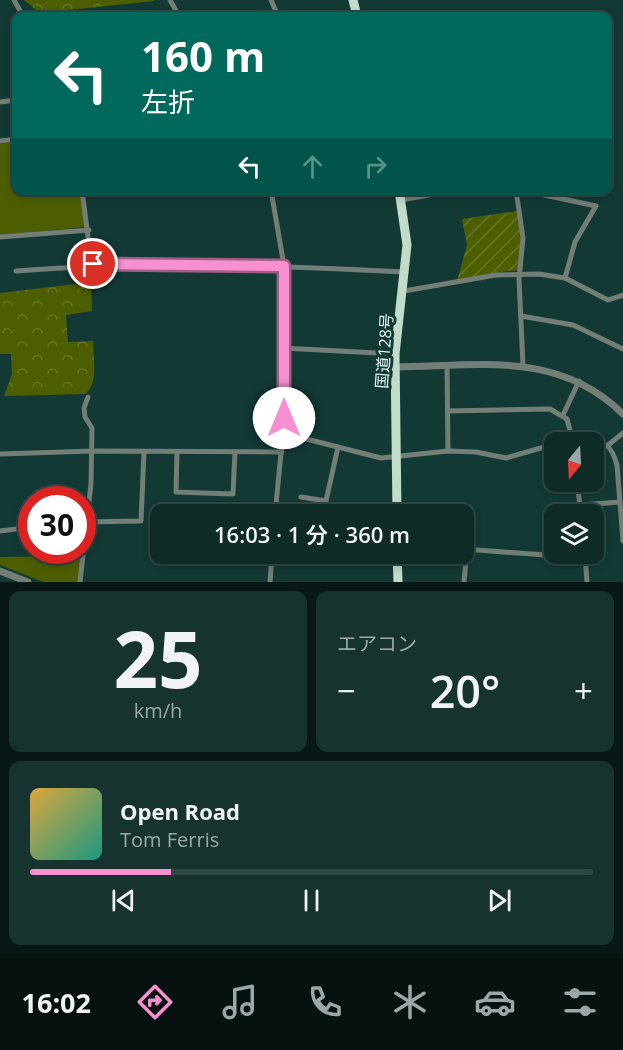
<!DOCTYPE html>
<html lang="ja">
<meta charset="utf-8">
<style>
:root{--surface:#0e2b28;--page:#173330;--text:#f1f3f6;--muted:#9ba7a8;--line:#2e4745;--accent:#f690d0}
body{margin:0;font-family:"Open Sans","Noto Sans JP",sans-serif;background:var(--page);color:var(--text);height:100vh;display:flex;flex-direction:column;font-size:22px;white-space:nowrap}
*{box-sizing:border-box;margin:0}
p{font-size:20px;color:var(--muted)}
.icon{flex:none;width:33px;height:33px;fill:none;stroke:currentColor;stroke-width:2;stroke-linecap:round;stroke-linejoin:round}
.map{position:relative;height:582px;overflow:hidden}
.drawer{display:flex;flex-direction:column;gap:9px;padding:9px;background:#081816;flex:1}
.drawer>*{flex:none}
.banner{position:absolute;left:12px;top:12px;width:600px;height:183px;border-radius:12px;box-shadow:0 3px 9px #0003,0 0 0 2px var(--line);background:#00695c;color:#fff;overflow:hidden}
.needle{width:39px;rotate:198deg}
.fabs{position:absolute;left:544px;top:432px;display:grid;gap:12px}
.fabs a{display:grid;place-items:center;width:60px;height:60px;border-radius:12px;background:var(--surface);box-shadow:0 3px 9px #0003,0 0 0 2px var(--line);font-size:30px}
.speed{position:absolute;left:18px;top:486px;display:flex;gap:12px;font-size:30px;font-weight:700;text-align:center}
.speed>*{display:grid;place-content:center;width:78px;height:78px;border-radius:50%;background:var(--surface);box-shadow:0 3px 9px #0003,0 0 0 2px var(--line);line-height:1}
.speed .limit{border:9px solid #d22;background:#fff;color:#111}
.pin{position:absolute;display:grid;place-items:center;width:51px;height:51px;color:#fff;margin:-26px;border:3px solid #fff;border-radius:50%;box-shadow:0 2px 6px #0007}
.me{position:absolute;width:66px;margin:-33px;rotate:0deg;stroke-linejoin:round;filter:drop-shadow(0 0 4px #0008)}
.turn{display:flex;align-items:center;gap:21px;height:126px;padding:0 30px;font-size:27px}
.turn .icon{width:78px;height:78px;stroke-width:2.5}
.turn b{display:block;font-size:42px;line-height:51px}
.lanes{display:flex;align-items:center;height:57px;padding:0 30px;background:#0003;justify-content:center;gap:30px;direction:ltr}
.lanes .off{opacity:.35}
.big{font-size:45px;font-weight:600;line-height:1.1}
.drawer .widget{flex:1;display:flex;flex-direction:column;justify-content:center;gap:9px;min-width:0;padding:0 21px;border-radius:12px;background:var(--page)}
.drawer .dial{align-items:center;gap:0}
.dial b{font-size:78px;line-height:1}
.song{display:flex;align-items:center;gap:18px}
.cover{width:72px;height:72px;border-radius:9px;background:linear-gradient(135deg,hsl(40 70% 55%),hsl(170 70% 35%))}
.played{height:6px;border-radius:3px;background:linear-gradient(90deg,var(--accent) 25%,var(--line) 25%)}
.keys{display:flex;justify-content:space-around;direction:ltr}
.heat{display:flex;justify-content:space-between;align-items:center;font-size:33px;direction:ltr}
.drawer .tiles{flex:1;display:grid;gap:9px;grid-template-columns:1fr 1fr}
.widget:last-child{grid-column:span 2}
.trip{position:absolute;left:150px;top:504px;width:324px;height:60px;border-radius:12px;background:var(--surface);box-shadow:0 3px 9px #0003,0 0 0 2px var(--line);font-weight:600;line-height:60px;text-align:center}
.tab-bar{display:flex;height:96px;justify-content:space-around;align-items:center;background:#061110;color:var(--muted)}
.tab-bar .icon{width:42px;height:42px}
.tab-bar .active{color:var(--accent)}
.tab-bar b{font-size:27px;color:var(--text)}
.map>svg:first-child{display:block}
.green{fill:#4c5e01}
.forest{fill:url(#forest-crowns)}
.garden{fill:url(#garden-furrows)}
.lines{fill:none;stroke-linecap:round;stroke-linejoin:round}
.minor{stroke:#737f76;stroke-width:5}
.tertiary{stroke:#737f76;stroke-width:7}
.trunk{stroke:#c1dcc8;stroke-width:9}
.route-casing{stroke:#a05e87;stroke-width:15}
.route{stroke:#f690d0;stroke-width:10}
.labels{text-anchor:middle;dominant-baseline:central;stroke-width:6;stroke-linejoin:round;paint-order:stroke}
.street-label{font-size:16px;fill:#e2f6f3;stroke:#133935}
</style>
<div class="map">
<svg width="623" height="582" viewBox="0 0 623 582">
<defs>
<pattern id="forest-crowns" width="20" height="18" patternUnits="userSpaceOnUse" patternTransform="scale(1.5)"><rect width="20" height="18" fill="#4c5e01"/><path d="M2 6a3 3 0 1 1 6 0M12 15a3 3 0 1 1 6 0" fill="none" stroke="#667626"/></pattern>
<pattern id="garden-furrows" width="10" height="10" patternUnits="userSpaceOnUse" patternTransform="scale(1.5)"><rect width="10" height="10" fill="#4c5e01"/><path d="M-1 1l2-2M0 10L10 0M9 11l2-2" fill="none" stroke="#667626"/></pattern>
</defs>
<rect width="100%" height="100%" fill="#133935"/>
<g class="green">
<path d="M16 141V190L80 191 85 227 0 235V144Z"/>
<path d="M82 556 78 582H43L0 565V557Z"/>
</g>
<g class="forest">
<path d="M24 0H154V1L40 13Z"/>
<path d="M91 282 92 311 66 315 68 342 93 341C93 357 99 385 85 394L4 396 12 374 11 354H0V293Z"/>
</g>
<path class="garden" d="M517 211 521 239 520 270 493 273 457 281 467 245 462 219Z"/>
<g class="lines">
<g class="minor">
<path d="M14 0 23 16"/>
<path d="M170 0 179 16"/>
<path d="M271 0 278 16"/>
<path d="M474 16 481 14V16"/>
<path d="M0 102 16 100"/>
<path d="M0 141 16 139"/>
<path d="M82 190 94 284"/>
<path d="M271 190 284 266 285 317 283 348V433L275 514"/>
<path d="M516 190 523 238 519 279 523 365"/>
<path d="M521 190 596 206 575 242 565 278"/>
<path d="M401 200 457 190"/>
<path d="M0 237 89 230"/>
<path d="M16 271C146 260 276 266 406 272"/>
<path d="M404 291 496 275 539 274 565 278 608 300 623 295"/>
<path d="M521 316 573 325 623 349"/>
<path d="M283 348 395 354"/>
<path d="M447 365 448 451"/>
<path d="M448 411 550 409 567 419 573 442"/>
<path d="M563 415 579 381"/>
<path d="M283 433 381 458 448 451 476 452 506 458 555 444"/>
<path d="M558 442C569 439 595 439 606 445 612 449 615 458 617 465L623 541"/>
<path d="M607 446 623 433"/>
<path d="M177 452 176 492 233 494 235 452"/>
<path d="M0 454 93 451 282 452"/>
<path d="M577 482 581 514"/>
<path d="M301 497 326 501 338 447"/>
<path d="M580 505 620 502"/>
<path d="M82 522 141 521 144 452"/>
<path d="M0 531 32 527"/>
<path d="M464 549 585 558"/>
<path d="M585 554 587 582"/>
<path d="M80 582 91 484 92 428 85 417 84 408 88 397"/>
<path d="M270 582 272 554"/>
<path d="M464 582 467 549"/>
</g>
<g class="tertiary">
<path d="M396 367C478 366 558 350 623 414"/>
<path d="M0 571 28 582"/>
</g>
<g class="trunk">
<path d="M353 0 357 16"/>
<path d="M397 514 395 354 407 245 399 190"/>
<path d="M397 554 398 582"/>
</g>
</g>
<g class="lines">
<defs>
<path id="route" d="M93 264 284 266V418"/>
</defs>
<use href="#route" class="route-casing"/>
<use href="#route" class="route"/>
</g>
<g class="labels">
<g class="street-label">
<text transform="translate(384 351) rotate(-86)">国道128号</text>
</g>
</g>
</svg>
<div class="fabs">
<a><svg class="needle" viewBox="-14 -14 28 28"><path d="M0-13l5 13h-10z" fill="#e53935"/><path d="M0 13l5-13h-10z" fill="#9ba7a8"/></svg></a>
<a><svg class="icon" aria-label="layers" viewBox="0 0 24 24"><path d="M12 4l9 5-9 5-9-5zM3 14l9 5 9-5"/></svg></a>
</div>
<div class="speed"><div class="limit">30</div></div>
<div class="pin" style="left:93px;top:264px;background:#d93025"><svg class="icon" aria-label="arrive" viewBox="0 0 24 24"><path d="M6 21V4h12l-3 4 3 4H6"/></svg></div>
<svg class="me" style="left:284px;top:418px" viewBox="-20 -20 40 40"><circle r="19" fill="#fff"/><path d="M0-13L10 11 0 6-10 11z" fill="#f690d0"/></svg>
<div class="trip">16:03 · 1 分 · 360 m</div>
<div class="banner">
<div class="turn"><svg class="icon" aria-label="left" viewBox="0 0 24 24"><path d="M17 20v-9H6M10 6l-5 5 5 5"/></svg><div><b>160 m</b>左折</div></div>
<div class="lanes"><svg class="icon" aria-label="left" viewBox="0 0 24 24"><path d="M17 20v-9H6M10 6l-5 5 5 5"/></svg><svg class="icon off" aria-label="ahead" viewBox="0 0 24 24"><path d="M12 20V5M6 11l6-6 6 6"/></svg><svg class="icon off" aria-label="right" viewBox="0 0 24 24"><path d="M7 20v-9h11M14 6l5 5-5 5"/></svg></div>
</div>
</div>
<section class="drawer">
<div class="tiles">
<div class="widget dial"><b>25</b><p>km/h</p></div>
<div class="widget"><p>エアコン</p>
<div class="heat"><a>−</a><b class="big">20°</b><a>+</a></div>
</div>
<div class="widget">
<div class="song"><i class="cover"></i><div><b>Open Road</b><p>Tom Ferris</p></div></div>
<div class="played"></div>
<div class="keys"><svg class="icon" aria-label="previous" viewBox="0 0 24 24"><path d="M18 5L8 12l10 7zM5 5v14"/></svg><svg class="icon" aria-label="pause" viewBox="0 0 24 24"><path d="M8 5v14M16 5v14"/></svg><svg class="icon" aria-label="next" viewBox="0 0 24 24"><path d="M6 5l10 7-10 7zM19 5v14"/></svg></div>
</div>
</div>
</section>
<nav class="tab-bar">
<b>16:02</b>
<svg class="icon active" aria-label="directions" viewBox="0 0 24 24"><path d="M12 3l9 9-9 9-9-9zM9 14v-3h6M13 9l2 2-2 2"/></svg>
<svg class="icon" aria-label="music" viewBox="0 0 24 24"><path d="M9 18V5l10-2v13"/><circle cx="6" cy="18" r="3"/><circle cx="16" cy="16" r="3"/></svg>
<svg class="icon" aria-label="phone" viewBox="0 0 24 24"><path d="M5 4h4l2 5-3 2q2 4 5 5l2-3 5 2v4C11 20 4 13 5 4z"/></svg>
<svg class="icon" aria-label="climate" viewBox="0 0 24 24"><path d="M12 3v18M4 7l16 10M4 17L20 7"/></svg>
<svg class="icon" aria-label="car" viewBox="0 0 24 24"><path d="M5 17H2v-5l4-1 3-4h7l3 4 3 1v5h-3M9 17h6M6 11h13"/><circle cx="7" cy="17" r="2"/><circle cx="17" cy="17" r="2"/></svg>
<svg class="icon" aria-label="filters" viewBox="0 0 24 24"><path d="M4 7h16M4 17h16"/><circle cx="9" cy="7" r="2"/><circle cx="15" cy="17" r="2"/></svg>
</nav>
